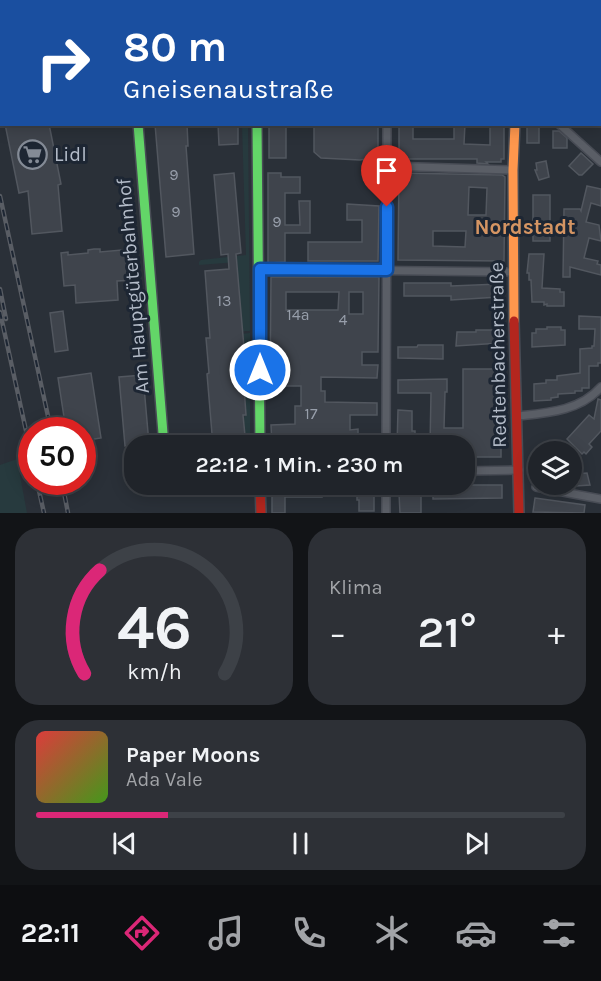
<!DOCTYPE html>
<html lang="de">
<meta charset="utf-8">
<style>
:root{--surface:#20242a;--page:#2d3036;--text:#f1f3f6;--muted:#a2a4a8;--line:#3d4147;--accent:#db2777}
body{margin:0;font-family:Karla,sans-serif;background:var(--page);color:var(--text);height:100vh;display:flex;flex-direction:column;font-size:22px;white-space:nowrap}
*{box-sizing:border-box;margin:0}
p{font-size:20px;color:var(--muted)}
.icon{flex:none;width:33px;height:33px;fill:none;stroke:currentColor;stroke-width:2;stroke-linecap:round;stroke-linejoin:round}
.map{position:relative;height:513px;overflow:hidden}
.sheet{display:flex;flex-direction:column;gap:15px;padding:15px;background:#121417;flex:1}
.sheet>*{flex:none}
.guide{position:absolute;left:0px;top:0px;width:602px;height:126px;box-shadow:0 3px 15px #0003,0 0 0 2px var(--line);background:#1a4fa0;color:#fff;overflow:hidden}
.tools{position:absolute;left:528px;top:441px;display:grid;gap:12px}
.tools a{display:grid;place-items:center;width:54px;height:54px;border-radius:50%;background:var(--surface);box-shadow:0 3px 15px #0003,0 0 0 2px var(--line);font-size:30px}
.speed{position:absolute;left:18px;top:417px;display:flex;gap:12px;font-size:30px;font-weight:700;text-align:center}
.speed>*{display:grid;place-content:center;width:78px;height:78px;border-radius:50%;background:var(--surface);box-shadow:0 3px 15px #0003,0 0 0 2px var(--line);line-height:1}
.speed .limit{border:9px solid #d22;background:#fff;color:#111}
.pin{position:absolute;display:grid;place-items:center;width:51px;height:51px;color:#fff;margin:-62px -26px;border-radius:50% 50% 50% 0;rotate:-45deg;box-shadow:0 0 6px #0007}
.pin .icon{rotate:45deg}
.me{position:absolute;width:66px;margin:-33px;rotate:0deg;stroke-linejoin:round;filter:drop-shadow(0 0 4px #0008)}
.turn{display:flex;align-items:center;gap:21px;height:126px;padding:0 24px;font-size:27px}
.turn .icon{width:78px;height:78px;stroke-width:2.5}
.turn b{display:block;font-size:42px;line-height:51px}
.big{font-size:45px;font-weight:600;line-height:1.1}
.sheet .card{flex:1;display:flex;flex-direction:column;justify-content:center;gap:9px;min-width:0;padding:0 21px;border-radius:24px;background:var(--page)}
.sheet .dial{align-items:center;gap:0}
.dial svg{height:156px;overflow:visible;fill:none;stroke:var(--line);stroke-width:7;stroke-linecap:round;text-anchor:middle}
.dial text{fill:var(--text);stroke:none}
.song{display:flex;align-items:center;gap:18px}
.cover{width:72px;height:72px;border-radius:9px;background:linear-gradient(135deg,hsl(0 70% 55%),hsl(100 70% 35%))}
.played{height:6px;border-radius:3px;background:linear-gradient(90deg,var(--accent) 25%,var(--line) 25%)}
.keys{display:flex;justify-content:space-around;direction:ltr}
.heat{display:flex;justify-content:space-between;align-items:center;font-size:33px;direction:ltr}
.sheet .tiles{flex:1;display:grid;gap:15px;grid-template-columns:1fr 1fr}
.card:last-child{grid-column:span 2}
.trip{position:absolute;left:124px;top:435px;width:351px;height:60px;border-radius:24px;background:var(--surface);box-shadow:0 3px 15px #0003,0 0 0 2px var(--line);font-weight:600;line-height:60px;text-align:center}
.tab-bar{display:flex;height:96px;justify-content:space-around;align-items:center;background:#0d0e11;color:var(--muted)}
.tab-bar .icon{width:42px;height:42px}
.tab-bar .selected{color:var(--accent)}
.tab-bar b{font-size:27px;color:var(--text)}
.map>svg:first-child{display:block}
.green{fill:#273a3e}
.building{fill:#3f444c;stroke:#52575f;stroke-width:1.5;fill-rule:evenodd}
.lines{fill:none;stroke-linecap:round;stroke-linejoin:round}
.street-casing{stroke:#484c55;stroke-width:10}
.fast-casing{stroke:#484c55;stroke-width:12}
.slow-casing{stroke:#484c55;stroke-width:12}
.jam-casing{stroke:#484c55;stroke-width:12}
.street{stroke:#5a5e66;stroke-width:7}
.fast{stroke:#63d668;stroke-width:9}
.slow{stroke:#ff974d;stroke-width:9}
.jam{stroke:#b3261e;stroke-width:9}
.rail-casing{stroke:#595d64;stroke-width:4.5}
.rail{stroke:#1d2633;stroke-width:2;stroke-dasharray:7;stroke-linecap:butt}
.route-casing{stroke:#114b97;stroke-width:15}
.route{stroke:#1a73e8;stroke-width:10}
.labels{text-anchor:middle;dominant-baseline:central;stroke-width:6;stroke-linejoin:round;paint-order:stroke}
.number-label{font-size:16px;fill:#979eaa}
.poi-label{font-size:20px;fill:#b4bcc9;stroke:#1d2633;text-anchor:start}
.street-label{font-size:20px;fill:#b4bcc9;stroke:#1d2633}
.neighbourhood-label{font-size:21px;font-weight:bold;fill:#d59563;stroke:#1d2633}
</style>
<div class="map">
<svg width="601" height="513" viewBox="0 0 601 513">
<rect width="100%" height="100%" fill="#2a3038"/>
<g class="green">
<path d="M242 125H248L250 331 210 332 242 329 237 262 199 265V262L201 260 246 255Z"/>
<path d="M250 333V445H246L243 420 246 414 243 371H246L243 337 231 335Z"/>
<path d="M17 459 27 513H0V465Z"/>
</g>
<g class="building">
<path d="M5 124H49L61 184 58 185 62 231 32 234 28 191 19 193Z"/>
<path d="M155 124H187L188 146H186L194 254 166 257Z"/>
<path d="M218 124H238V144L219 145Z"/>
<rect x="269" y="124" width="17" height="34"/>
<path d="M314 124H378V153L373 158 360 160 321 158 314 152Z"/>
<path d="M399 124H413V139H454V124H465L464 144 490 145V124H504V159H501V162H486L488 164 477 163V159H399Z"/>
<rect x="527" y="124" width="12" height="19"/>
<path d="M553 131H559L567 138V148H553Z"/>
<path d="M581 153 593 164 582 175H579L569 166Z"/>
<path d="M546 161 549 177 539 180 535 170H537L536 163Z"/>
<path d="M234 173 241 253 236 254 246 371H243L246 415H243L246 446H213L207 374 209 373 206 338H210L205 271 229 269 228 254 221 255 214 175Z"/>
<path d="M268 173H281V177H300V193H285V225H300L299 201H310V233H285V262L268 263Z"/>
<path d="M399 173 502 175 505 177 504 261 398 260ZM469 187 487 188 486 215H468ZM433 231H466L465 247 433 246Z"/>
<path d="M587 186 601 189V206L591 203 586 222 599 225 601 241 589 238 584 258 598 261 597 264 601 265V275L570 267V277H563L564 209H580L581 211Z"/>
<rect x="533" y="195" width="17" height="46"/>
<path d="M347 204 379 206 378 261H308V242H362V220H347Z"/>
<path d="M94 249H100V252L133 249 136 280 117 281 118 300 76 303 75 285 64 286 61 253 68 252V255L88 253V250Z"/>
<path d="M529 254H544L542 288 560 289V292H564V306H547V304L544 305V302H532L531 280H529V273H527Z"/>
<path d="M271 277H379L378 352H362V365H378L377 378 321 377V391H325V402L377 403V415H350V430L358 429V446H272L271 425 295 424V406H301V386H270ZM286 292H339L338 310H286ZM349 292H363V314H349Z"/>
<path d="M404 283H451V286L499 284V297L451 300V296H404Z"/>
<path d="M63 311 68 350 55 352 50 313Z"/>
<path d="M579 316 601 317V363H598V366H589V388H582V391H575V393L558 394V397L551 398V400L534 401V384L546 383V380H557V376L580 373V349L592 348V346H594L595 329H579Z"/>
<path d="M547 327H561V330H565V345L532 347V333H536V329H547Z"/>
<path d="M476 330H500V343L456 346 457 332H476Z"/>
<path d="M418 345H443V359L398 358V347H417Z"/>
<path d="M463 369H501V457H465V446H430L431 393H398V380L447 379V392H445L444 428H463Z"/>
<path d="M91 373 101 438 82 441V430H66L58 378Z"/>
<path d="M143 375 149 444 125 446 119 377Z"/>
<path d="M598 399 601 400V431L589 444 592 447 586 454 584 452 582 454 567 439 589 415 594 419Z"/>
<path d="M398 410 412 411V431H415V446H397Z"/>
<path d="M587 473 590 485 576 486 575 474Z"/>
<path d="M272 484H344V488H359V484H374V511H359V500H357V495H322V497H285V513H272Z"/>
<path d="M433 485H502V498L433 499Z"/>
<path d="M406 486 419 487V495H421V513H400L399 493Z"/>
<path d="M535 498 585 505 584 513 533 512Z"/>
</g>
<g class="lines">
<defs>
<g id="street">
<path d="M240 0 242 2"/>
<path d="M390 0V2"/>
<path d="M516 0V2"/>
<path d="M566 0 568 2"/>
<path d="M600 28 601 29"/>
<path d="M559 124 601 162"/>
<path d="M387 166 513 170"/>
<path d="M260 269 513 272"/>
<path d="M518 416C547 413 580 411 601 387"/>
<path d="M386 446 387 124"/>
<path d="M465 471 519 470"/>
<path d="M386 484V513"/>
<path d="M536 487 601 499"/>
</g>
<g id="fast">
<path d="M253 0V2"/>
<path d="M598 0 600 2"/>
<path d="M46 2 53 0"/>
<path d="M0 10H2"/>
<path d="M138 124 164 446"/>
<path d="M257 124 260 446"/>
</g>
<g id="slow">
<path d="M86 0V2"/>
<path d="M514 321 513 170 515 124"/>
</g>
<g id="jam">
<path d="M514 321 519 513"/>
<path d="M260 484 261 513"/>
</g>
</defs>
<use href="#street" class="street-casing"/>
<use href="#fast" class="fast-casing"/>
<use href="#slow" class="slow-casing"/>
<use href="#jam" class="jam-casing"/>
<use href="#street" class="street"/>
<use href="#fast" class="fast"/>
<use href="#slow" class="slow"/>
<use href="#jam" class="jam"/>
<defs>
<g id="rail">
<path d="M0 196 51 430"/>
<path d="M0 289 6 319"/>
<path d="M0 312 32 458"/>
<path d="M37 482 44 513"/>
<path d="M62 482 68 513"/>
</g>
</defs>
<use href="#rail" class="rail-casing"/>
<use href="#rail" class="rail"/>
</g>
<g class="lines">
<defs>
<path id="route" d="M260 370V269L387 270V207"/>
</defs>
<use href="#route" class="route-casing"/>
<use href="#route" class="route"/>
</g>
<defs>
<symbol id="supermarket-ring" viewBox="-11 -11 22 22"><circle r="9.5" fill="#1d2633" stroke="#848b96" stroke-width="1.5"/><path d="M-6-5.5h2.5l.6 2H6L4.5 2H-2.5L-4.4-4H-6ZM-1.5 3.2a1.3 1.3 0 1 0 .1 0ZM3 3.2a1.3 1.3 0 1 0 .1 0Z" fill="#848b96"/></symbol>
</defs>
<g fill-rule="evenodd">
<use href="#supermarket-ring" x="16" y="138" width="33" height="33"/>
</g>
<g class="labels">
<g class="number-label">
<text x="174" y="174">9</text>
<text x="176" y="211">9</text>
<text x="277" y="221">9</text>
<text x="224" y="300">13</text>
<text x="298" y="314">14a</text>
<text x="343" y="319">4</text>
<text x="311" y="413">17</text>
</g>
<g class="poi-label">
<text x="54" y="154">Lidl</text>
</g>
<g class="street-label">
<text transform="translate(133 286) rotate(-95)">Am Hauptgüterbahnhof</text>
<text transform="translate(498 355) rotate(-91)">Redtenbacherstraße</text>
</g>
<g class="neighbourhood-label">
<text x="525" y="227">Nordstadt</text>
</g>
</g>
</svg>
<div class="tools">
<a><svg class="icon" aria-label="layers" viewBox="0 0 24 24"><path d="M12 4l9 5-9 5-9-5zM3 14l9 5 9-5"/></svg></a>
</div>
<div class="speed"><div class="limit">50</div></div>
<div class="pin" style="left:387px;top:207px;background:#d93025"><svg class="icon" aria-label="arrive" viewBox="0 0 24 24"><path d="M6 21V4h12l-3 4 3 4H6"/></svg></div>
<svg class="me" style="left:260px;top:370px" viewBox="-20 -20 40 40"><circle r="17" fill="#1a73e8" stroke="#fff" stroke-width="3"/><path d="M0-11L8 9 0 5-8 9z" fill="#fff"/></svg>
<div class="trip">22:12 · 1 Min. · 230 m</div>
<div class="guide">
<div class="turn"><svg class="icon" aria-label="right" viewBox="0 0 24 24"><path d="M7 20v-9h11M14 6l5 5-5 5"/></svg><div><b>80 m</b>Gneisenaustraße</div></div>
</div>
</div>
<section class="sheet">
<div class="tiles">
<div class="card dial"><svg viewBox="0 0 100 80">
<path d="M14 69A42 42 0 1 1 86 69"/>
<path d="M14 69A42 42 0 0 1 22 16" stroke="#db2777"/>
<text x="50" y="56" font-size="32" font-weight="700">46</text>
<text x="50" y="72" font-size="11">km/h</text>
</svg></div>
<div class="card"><p>Klima</p>
<div class="heat"><a>−</a><b class="big">21°</b><a>+</a></div>
</div>
<div class="card">
<div class="song"><i class="cover"></i><div><b>Paper Moons</b><p>Ada Vale</p></div></div>
<div class="played"></div>
<div class="keys"><svg class="icon" aria-label="previous" viewBox="0 0 24 24"><path d="M18 5L8 12l10 7zM5 5v14"/></svg><svg class="icon" aria-label="pause" viewBox="0 0 24 24"><path d="M8 5v14M16 5v14"/></svg><svg class="icon" aria-label="next" viewBox="0 0 24 24"><path d="M6 5l10 7-10 7zM19 5v14"/></svg></div>
</div>
</div>
</section>
<nav class="tab-bar">
<b>22:11</b>
<svg class="icon selected" aria-label="directions" viewBox="0 0 24 24"><path d="M12 3l9 9-9 9-9-9zM9 14v-3h6M13 9l2 2-2 2"/></svg>
<svg class="icon" aria-label="music" viewBox="0 0 24 24"><path d="M9 18V5l10-2v13"/><circle cx="6" cy="18" r="3"/><circle cx="16" cy="16" r="3"/></svg>
<svg class="icon" aria-label="phone" viewBox="0 0 24 24"><path d="M5 4h4l2 5-3 2q2 4 5 5l2-3 5 2v4C11 20 4 13 5 4z"/></svg>
<svg class="icon" aria-label="climate" viewBox="0 0 24 24"><path d="M12 3v18M4 7l16 10M4 17L20 7"/></svg>
<svg class="icon" aria-label="car" viewBox="0 0 24 24"><path d="M5 17H2v-5l4-1 3-4h7l3 4 3 1v5h-3M9 17h6M6 11h13"/><circle cx="7" cy="17" r="2"/><circle cx="17" cy="17" r="2"/></svg>
<svg class="icon" aria-label="filters" viewBox="0 0 24 24"><path d="M4 7h16M4 17h16"/><circle cx="9" cy="7" r="2"/><circle cx="15" cy="17" r="2"/></svg>
</nav>
